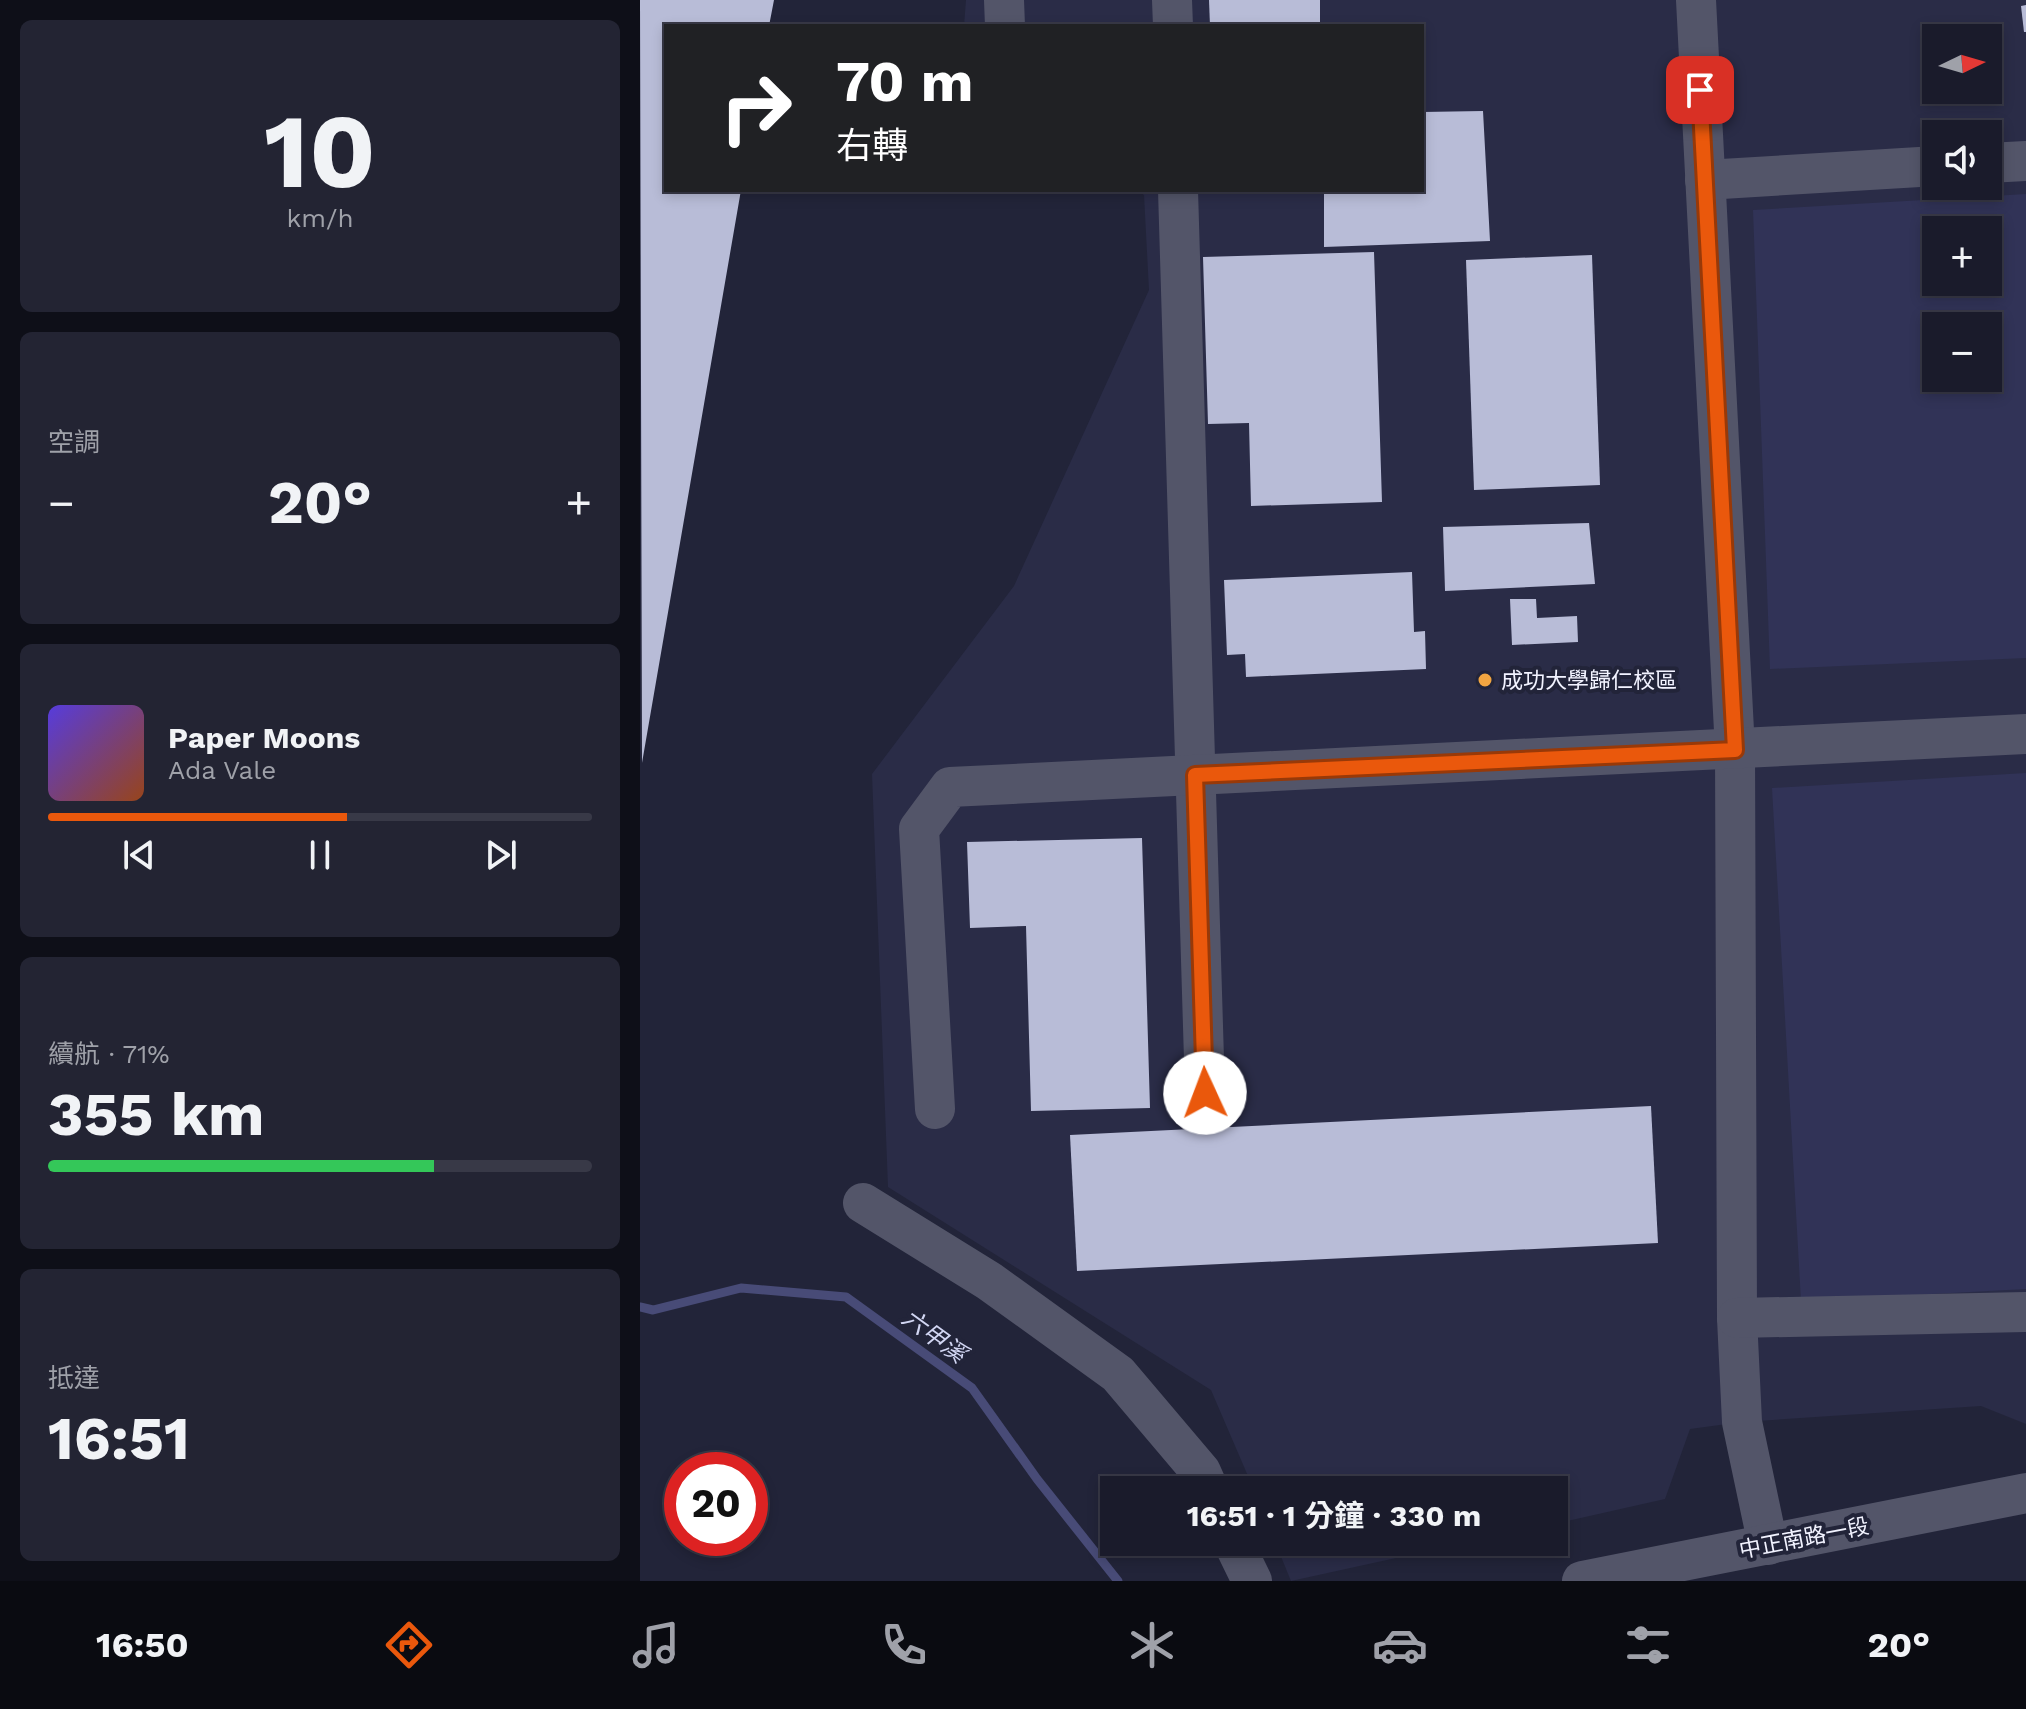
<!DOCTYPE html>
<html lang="zh-TW">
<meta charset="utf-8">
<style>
:root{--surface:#1a1b2b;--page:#232433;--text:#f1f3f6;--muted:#9fa1a9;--line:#383947;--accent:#ea580c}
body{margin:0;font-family:"Work Sans","Noto Sans TC",sans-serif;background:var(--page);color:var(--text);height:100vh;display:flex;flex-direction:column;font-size:30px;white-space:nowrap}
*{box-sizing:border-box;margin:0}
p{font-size:26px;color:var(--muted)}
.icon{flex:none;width:44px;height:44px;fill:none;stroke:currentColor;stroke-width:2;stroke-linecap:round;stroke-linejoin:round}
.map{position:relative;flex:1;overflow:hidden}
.details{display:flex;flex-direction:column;gap:20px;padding:20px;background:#0e0f18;width:640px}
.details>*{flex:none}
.guide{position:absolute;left:24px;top:24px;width:760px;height:168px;border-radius:0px;box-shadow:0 4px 12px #0003,0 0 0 2px var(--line);background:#202124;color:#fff;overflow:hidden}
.needle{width:52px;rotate:85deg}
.tools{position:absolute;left:1282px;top:24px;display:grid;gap:16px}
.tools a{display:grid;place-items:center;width:80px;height:80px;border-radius:0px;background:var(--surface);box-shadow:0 4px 12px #0003,0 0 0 2px var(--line);font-size:40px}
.speed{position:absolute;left:24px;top:1452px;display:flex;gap:16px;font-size:40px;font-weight:700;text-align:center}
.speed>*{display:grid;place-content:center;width:104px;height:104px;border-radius:50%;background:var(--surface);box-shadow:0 4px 12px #0003,0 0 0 2px var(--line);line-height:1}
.speed .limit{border:12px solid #d22;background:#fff;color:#111}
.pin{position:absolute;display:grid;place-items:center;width:68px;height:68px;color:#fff;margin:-34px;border-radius:16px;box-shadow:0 4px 12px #0006}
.me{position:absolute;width:88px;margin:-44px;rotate:358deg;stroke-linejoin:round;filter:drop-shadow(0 0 6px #0008)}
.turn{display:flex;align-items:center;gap:28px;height:168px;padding:0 40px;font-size:36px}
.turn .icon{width:104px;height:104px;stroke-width:2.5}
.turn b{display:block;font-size:56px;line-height:68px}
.big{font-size:60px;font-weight:700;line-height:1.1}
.details .widget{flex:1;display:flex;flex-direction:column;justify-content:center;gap:12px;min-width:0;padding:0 28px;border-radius:12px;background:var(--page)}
.details .dial{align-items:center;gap:0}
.dial b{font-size:104px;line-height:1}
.song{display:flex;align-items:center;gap:24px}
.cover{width:96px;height:96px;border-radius:12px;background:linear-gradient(135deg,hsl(250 70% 55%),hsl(20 70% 35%))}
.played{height:8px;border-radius:4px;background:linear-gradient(90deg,var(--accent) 55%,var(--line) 55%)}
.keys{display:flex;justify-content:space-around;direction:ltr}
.heat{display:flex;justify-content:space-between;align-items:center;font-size:44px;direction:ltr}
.charge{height:12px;border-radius:6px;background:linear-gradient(90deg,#34c759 71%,var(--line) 0)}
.trip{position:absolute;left:460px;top:1476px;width:468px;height:80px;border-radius:0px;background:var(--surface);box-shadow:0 4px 12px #0003,0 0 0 2px var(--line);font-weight:700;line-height:80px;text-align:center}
.tabs{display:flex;height:128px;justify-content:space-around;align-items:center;background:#0a0b11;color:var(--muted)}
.tabs .icon{width:56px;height:56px}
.tabs .selected{color:var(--accent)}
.tabs b{font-size:36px;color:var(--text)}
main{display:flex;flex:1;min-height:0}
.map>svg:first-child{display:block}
.built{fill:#2a2c47;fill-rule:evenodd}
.green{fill:#313357;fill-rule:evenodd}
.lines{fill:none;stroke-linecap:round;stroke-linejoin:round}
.stream{stroke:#484b77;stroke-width:9}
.building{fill:#b8bcd7}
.minor{stroke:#535569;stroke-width:40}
.route-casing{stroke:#983908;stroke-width:20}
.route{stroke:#ea580c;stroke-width:14}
.poi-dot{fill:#f2a541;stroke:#222439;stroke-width:3}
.labels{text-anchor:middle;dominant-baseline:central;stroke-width:8;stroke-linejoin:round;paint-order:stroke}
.poi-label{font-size:22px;fill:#f2f3ff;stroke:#222439;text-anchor:start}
.street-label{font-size:22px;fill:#f2f3ff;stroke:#222439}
.water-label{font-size:24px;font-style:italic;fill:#d2d6f3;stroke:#222439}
</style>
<main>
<section class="details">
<div class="widget dial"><b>10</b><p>km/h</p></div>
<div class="widget"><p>空調</p>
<div class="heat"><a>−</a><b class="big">20°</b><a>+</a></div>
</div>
<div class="widget">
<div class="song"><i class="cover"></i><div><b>Paper Moons</b><p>Ada Vale</p></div></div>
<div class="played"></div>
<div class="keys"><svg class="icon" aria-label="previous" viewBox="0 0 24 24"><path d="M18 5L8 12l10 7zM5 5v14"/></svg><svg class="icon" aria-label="pause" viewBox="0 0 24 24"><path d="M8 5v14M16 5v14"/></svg><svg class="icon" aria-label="next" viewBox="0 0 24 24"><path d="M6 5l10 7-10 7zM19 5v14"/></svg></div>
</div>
<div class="widget"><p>續航 · 71%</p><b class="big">355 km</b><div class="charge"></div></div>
<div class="widget"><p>抵達</p><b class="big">16:51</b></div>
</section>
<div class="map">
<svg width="1386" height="1581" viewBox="0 0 1386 1581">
<rect width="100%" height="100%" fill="#222439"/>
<g class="built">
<path d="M326 0H1386V1424L1341 1406 1102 1422 1050 1429 1025 1499 914 1524V1490H614L571 1390 248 1187 232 774 374 586 509 290 504 195 497 190H782V26H324ZM1296 38H1348V90H1296ZM1296 134H1348V186H1296ZM1296 230H1348V282H1296ZM1296 326H1348V378H1296Z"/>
<path d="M635 1542H829L651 1581Z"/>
</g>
<g class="green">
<path d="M1386 194V658L1130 669 1113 210ZM1296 230H1348V282H1296ZM1296 326H1348V378H1296Z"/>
<path d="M1386 773V1289L1161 1301 1132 788Z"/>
</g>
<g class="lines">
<path class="stream" d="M0 1307 13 1310 101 1288 206 1297 332 1388 397 1479 478 1581"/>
</g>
<g class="building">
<path d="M0 0H134L129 26H26V190H101L2 763Z"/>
<path d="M569 0H680V26H570Z"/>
<path d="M1386 5V32H1384L1381 6Z"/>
<path d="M843 111 850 241 684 247V190H782V112Z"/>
<path d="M734 252 742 502 611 506 609 423 568 424 563 257Z"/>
<path d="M952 255 960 485 834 490 826 260Z"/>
<path d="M949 523 955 584 805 591 803 527Z"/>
<path d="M772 572 774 632 785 631 786 669 606 677 605 654 587 655 584 580Z"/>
<path d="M870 599H896L897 618 937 616 938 642 872 645Z"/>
<path d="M502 838 510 1108 391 1111 386 926 330 928 327 842Z"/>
<path d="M1011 1106 1018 1243 437 1271 430 1135Z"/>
</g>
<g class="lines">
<g class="minor">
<path d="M364 0 365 26"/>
<path d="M532 0 533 26"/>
<path d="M1056 0 1095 750 1097 1318 1102 1422 1128 1545"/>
<path d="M1348 163 1386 161"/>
<path d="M1065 180 1296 166"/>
<path d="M538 190 565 1093"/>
<path d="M295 1109 279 829 310 787 1386 734"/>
<path d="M223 1203 349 1281 478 1374 561 1472 569 1490"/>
<path d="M1097 1318 1386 1312"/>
<path d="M593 1542 612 1581"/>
<path d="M942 1581 1386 1493"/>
</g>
</g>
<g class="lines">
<defs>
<path id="route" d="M565 1093 555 775 1095 750 1060 90"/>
</defs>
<use href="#route" class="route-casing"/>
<use href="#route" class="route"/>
</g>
<circle class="poi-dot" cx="845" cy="680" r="8"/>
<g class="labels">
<g class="poi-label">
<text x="861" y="680">成功大學歸仁校區</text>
</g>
<g class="street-label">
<text transform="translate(1164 1538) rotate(-11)">中正南路一段</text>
</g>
<g class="water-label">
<text transform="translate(294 1336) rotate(36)">六甲溪</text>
</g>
</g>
</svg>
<div class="tools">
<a><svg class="needle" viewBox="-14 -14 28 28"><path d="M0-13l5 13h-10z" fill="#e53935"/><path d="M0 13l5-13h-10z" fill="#9fa1a9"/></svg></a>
<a><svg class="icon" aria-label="sound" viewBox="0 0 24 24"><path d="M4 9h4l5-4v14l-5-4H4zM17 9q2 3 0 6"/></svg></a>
<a>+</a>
<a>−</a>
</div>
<div class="speed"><div class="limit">20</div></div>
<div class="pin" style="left:1060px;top:90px;background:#d93025"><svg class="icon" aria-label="arrive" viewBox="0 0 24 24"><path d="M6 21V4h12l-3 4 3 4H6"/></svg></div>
<svg class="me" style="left:565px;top:1093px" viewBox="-20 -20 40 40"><circle r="19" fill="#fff"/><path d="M0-13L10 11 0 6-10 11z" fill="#ea580c"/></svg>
<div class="trip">16:51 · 1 分鐘 · 330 m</div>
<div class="guide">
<div class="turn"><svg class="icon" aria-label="right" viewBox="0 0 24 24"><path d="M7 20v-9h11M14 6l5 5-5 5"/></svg><div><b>70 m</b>右轉</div></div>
</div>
</div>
</main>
<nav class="tabs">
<b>16:50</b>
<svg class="icon selected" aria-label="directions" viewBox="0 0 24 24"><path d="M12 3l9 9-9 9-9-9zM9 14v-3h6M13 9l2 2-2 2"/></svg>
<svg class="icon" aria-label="music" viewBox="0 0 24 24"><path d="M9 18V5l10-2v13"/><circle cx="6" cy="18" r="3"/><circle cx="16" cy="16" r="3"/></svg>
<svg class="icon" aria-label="phone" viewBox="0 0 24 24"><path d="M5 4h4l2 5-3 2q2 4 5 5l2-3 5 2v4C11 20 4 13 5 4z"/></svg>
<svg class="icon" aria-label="climate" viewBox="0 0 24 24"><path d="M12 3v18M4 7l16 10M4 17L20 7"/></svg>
<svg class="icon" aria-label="car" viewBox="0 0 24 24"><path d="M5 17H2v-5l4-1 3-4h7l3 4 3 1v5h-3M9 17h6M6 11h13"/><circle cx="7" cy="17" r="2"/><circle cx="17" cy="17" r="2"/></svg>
<svg class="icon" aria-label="filters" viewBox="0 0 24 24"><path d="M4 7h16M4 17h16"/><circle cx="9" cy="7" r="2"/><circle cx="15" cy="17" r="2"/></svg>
<b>20°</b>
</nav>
